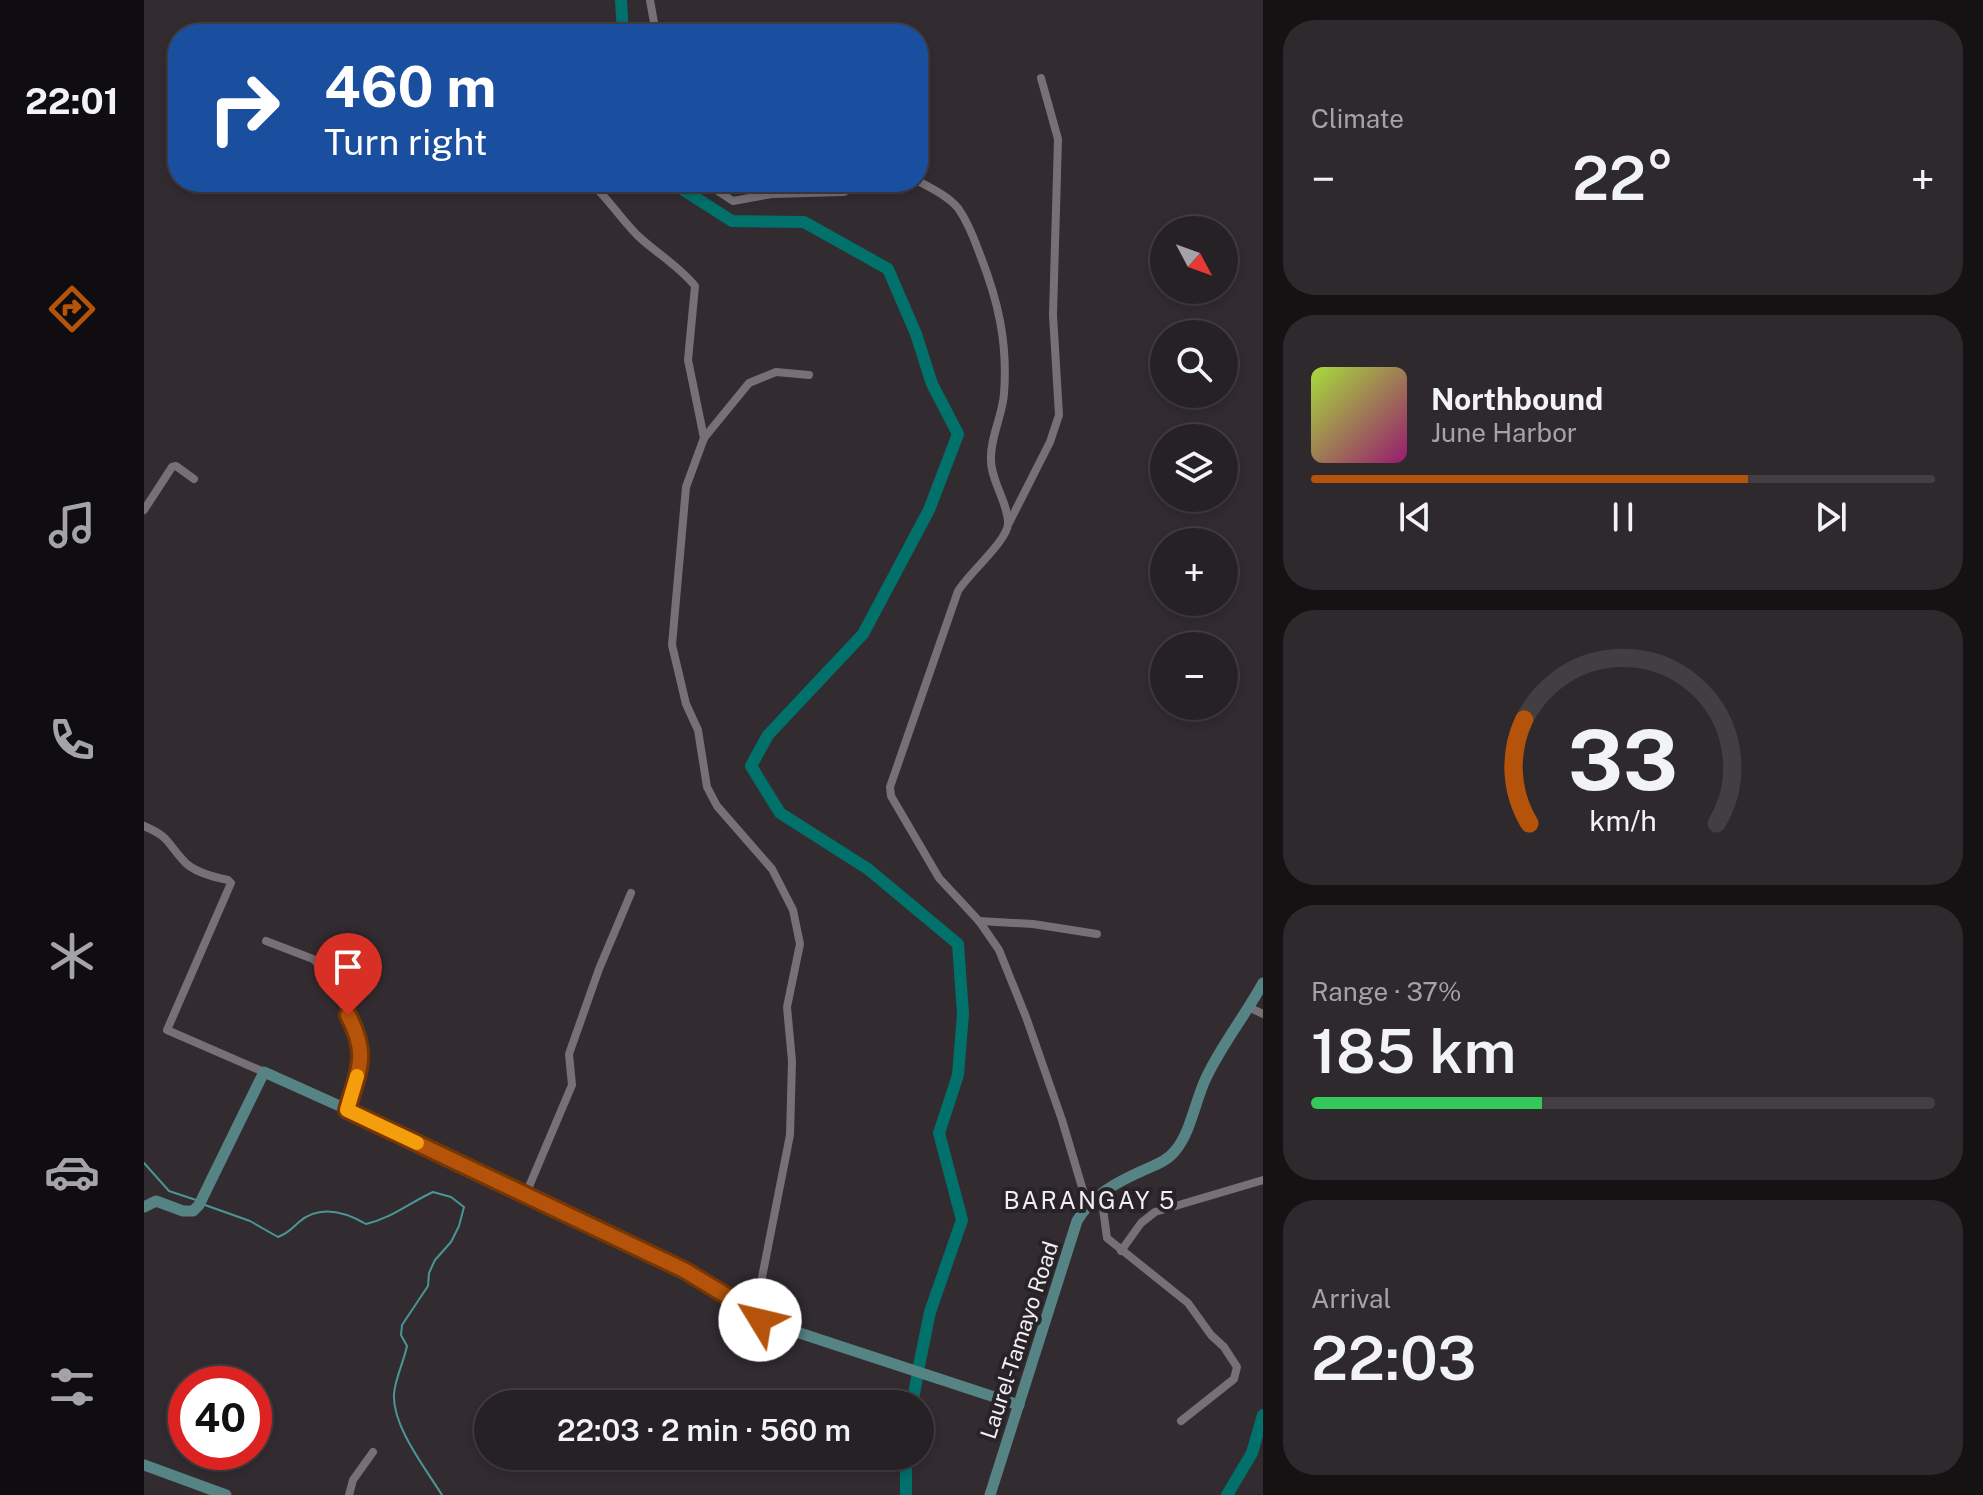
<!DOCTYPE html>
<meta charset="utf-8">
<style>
:root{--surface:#262125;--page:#2e292d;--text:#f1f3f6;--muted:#a4a3a7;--line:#423e42;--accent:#b45309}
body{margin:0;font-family:"Public Sans",sans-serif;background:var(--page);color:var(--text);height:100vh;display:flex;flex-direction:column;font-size:30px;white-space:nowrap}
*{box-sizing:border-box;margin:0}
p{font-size:26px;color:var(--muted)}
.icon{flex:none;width:44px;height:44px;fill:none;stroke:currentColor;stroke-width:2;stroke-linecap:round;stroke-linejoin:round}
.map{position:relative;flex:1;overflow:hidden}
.sheet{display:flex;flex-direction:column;gap:20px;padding:20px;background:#151214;width:720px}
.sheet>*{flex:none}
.top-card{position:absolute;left:24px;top:24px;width:760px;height:168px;border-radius:32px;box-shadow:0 4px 12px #0003,0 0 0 2px var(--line);background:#1a4fa0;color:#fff;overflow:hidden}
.needle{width:52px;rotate:131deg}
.tools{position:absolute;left:1006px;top:216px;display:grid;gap:16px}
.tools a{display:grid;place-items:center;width:88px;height:88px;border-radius:50%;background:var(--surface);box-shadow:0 4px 12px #0003,0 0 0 2px var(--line);font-size:40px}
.speed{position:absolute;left:24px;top:1366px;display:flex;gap:16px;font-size:40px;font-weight:700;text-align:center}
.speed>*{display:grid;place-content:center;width:104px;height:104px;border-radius:50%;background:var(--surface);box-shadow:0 4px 12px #0003,0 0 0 2px var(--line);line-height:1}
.speed .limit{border:12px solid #d22;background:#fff;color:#111}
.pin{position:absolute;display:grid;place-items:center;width:68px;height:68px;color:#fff;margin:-82px -34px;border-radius:50% 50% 50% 0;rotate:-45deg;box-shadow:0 0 8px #0007}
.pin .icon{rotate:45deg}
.me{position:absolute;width:88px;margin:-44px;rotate:306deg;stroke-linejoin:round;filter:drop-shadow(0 0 6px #0008)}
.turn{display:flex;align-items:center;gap:28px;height:168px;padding:0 24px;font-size:36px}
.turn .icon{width:104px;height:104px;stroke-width:2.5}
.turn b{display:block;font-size:56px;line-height:68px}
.big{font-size:60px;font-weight:600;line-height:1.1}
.sheet .tile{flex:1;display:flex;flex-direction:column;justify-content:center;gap:12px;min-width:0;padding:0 28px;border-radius:32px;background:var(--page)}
.sheet .dial{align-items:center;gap:0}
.dial svg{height:208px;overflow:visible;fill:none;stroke:var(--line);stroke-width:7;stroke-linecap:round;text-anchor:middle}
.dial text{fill:var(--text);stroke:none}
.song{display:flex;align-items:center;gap:24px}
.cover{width:96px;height:96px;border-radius:12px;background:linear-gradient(135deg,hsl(80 70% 55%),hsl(320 70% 35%))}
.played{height:8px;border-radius:4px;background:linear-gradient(90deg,var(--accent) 70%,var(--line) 70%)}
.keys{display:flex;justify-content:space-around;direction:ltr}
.heat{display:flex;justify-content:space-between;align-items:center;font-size:44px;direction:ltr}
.charge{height:12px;border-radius:6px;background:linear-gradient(90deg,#34c759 37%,var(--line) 0)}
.trip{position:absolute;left:330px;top:1390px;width:460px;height:80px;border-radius:40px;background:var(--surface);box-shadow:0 4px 12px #0003,0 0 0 2px var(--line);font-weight:600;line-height:80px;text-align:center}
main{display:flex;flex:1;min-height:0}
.tabs{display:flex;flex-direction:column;width:144px;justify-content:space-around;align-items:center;background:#0f0d0f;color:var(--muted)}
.tabs .icon{width:56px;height:56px}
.tabs .on{color:var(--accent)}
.tabs b{font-size:36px;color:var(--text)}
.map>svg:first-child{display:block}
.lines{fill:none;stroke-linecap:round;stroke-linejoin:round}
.stream{stroke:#499694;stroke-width:2}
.river{stroke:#00716b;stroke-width:12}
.street{stroke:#777176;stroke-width:8}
.secondary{stroke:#568485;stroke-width:11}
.route-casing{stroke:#753606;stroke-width:20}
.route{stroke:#b45309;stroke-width:14}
.slow{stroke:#f59e0b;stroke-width:14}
.labels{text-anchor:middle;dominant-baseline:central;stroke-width:8;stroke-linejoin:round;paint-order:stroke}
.street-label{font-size:22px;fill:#f2eef2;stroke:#282327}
.neighbourhood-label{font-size:24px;letter-spacing:2px;fill:#f2eef2;stroke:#282327}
</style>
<main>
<nav class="tabs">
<b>22:01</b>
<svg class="icon on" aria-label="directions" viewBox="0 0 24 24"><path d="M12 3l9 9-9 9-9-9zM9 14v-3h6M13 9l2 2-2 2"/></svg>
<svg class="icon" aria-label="music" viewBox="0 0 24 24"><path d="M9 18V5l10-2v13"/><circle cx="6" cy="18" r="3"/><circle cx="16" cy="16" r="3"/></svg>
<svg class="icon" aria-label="phone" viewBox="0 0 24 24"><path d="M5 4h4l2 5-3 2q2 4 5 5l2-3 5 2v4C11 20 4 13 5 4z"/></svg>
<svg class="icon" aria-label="climate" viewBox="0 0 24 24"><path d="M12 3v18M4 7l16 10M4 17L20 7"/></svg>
<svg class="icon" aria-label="car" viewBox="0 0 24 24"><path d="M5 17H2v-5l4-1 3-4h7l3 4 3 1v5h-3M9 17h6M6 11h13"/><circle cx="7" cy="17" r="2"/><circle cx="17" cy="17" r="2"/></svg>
<svg class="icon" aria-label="filters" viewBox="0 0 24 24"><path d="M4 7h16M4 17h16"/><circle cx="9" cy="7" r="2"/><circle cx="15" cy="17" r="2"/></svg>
</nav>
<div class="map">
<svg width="1119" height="1495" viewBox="0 0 1119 1495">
<rect width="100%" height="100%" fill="#322c31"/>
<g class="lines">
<g class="stream">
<path d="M0 1163 25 1191 52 1200"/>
<path d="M61 1205 106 1221 134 1237C145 1233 147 1229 155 1222 176 1204 201 1212 222 1224 248 1218 265 1203 289 1192L307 1197 320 1207 315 1226 307 1242 291 1260 285 1273 284 1286 258 1325 257 1335 263 1346C260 1361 251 1379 250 1394 248 1426 282 1469 298 1495"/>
</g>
<g class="river">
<path d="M477 0 479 34"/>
<path d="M527 182 588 221 660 222 744 269 772 334 788 384 814 434 785 510 719 634 624 735 607 766 636 813 724 869 814 944 819 1014 814 1075 795 1133 818 1220 786 1312 775 1366"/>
<path d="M768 1404 773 1378"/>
<path d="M762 1495V1456"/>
<path d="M1083 1495 1108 1453 1119 1415"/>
</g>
<g class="street">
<path d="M506 0 512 34"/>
<path d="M774 181C787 188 804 196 814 208 823 221 830 238 835 252 854 300 864 342 860 394 858 417 846 438 847 460 847 481 865 505 864 524 863 541 825 573 814 591L746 787 747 796 795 878 835 921 855 950 882 1017 918 1120 943 1204"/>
<path d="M446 182C464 198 476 218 493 235 512 253 535 266 551 286L544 360 560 438"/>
<path d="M560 182 589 201 628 194 700 192 719 182"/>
<path d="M610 196 623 182"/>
<path d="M0 510 28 467 32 466 50 479"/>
<path d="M865 523 906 442 915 415 909 315 914 139 897 78"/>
<path d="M0 826C25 837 21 840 38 859 48 872 69 877 84 880L87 883 23 1030 120 1072"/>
<path d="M835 921 889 924 953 934"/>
<path d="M122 941 169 959 182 971 213 1032 217 1046 214 1073 203 1110"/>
<path d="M1104 1007 1119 1014"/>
<path d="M957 1194 963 1238 1044 1303 1067 1335 1080 1347 1093 1367 1090 1379 1037 1421"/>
<path d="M381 1196 428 1085 425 1054 455 969 487 893"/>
<path d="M977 1251 997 1223 1011 1212 1119 1180"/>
<path d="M611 1313 646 1135 648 1061 643 1007 656 944 649 910 628 869 573 806 563 787 554 730 542 704 528 645 542 487 560 438 605 383 632 372 665 375"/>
<path d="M205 1495 209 1480 229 1452"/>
</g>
<g class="secondary">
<path d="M0 1207 12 1201 39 1211H49L55 1205 120 1072 258 1134 417 1214 540 1270 611 1313 616 1320 875 1405"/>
<path d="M0 1465 82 1495"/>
<path d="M846 1495 933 1221C948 1195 973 1182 1000 1170 1011 1165 1023 1161 1031 1151 1047 1132 1051 1101 1062 1078 1078 1044 1101 1016 1119 983"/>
</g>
</g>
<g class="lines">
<defs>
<path id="route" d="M204 1015C225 1055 215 1069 203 1110L540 1270 611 1313 616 1320"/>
</defs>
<use href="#route" class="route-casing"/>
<use href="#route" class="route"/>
<path class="slow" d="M213 1076 203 1110 273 1143"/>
</g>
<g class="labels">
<g class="street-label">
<text transform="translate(875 1340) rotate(-72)">Laurel-Tamayo Road</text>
</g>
<g class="neighbourhood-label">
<text x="946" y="1200">BARANGAY 5</text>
</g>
</g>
</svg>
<div class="tools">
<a><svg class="needle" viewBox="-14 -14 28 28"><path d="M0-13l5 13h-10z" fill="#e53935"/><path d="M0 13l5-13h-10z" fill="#a4a3a7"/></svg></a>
<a><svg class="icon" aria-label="search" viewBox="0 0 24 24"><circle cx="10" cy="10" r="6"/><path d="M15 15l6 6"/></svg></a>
<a><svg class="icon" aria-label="layers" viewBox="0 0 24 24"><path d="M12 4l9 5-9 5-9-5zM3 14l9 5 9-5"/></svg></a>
<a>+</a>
<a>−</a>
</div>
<div class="speed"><div class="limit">40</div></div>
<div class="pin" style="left:204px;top:1015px;background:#d93025"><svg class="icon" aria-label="arrive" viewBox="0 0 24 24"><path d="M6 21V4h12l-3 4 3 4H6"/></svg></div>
<svg class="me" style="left:616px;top:1320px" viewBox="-20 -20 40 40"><circle r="19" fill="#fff"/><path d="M0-13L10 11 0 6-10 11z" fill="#b45309"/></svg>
<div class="trip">22:03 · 2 min · 560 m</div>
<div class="top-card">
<div class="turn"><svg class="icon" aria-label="right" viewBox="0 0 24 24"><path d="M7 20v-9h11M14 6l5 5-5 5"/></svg><div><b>460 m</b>Turn right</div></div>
</div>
</div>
<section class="sheet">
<div class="tile"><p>Climate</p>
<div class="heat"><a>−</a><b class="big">22°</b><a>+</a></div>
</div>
<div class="tile">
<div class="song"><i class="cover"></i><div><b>Northbound</b><p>June Harbor</p></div></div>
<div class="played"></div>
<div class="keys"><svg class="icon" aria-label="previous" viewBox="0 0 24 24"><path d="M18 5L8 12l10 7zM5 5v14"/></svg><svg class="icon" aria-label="pause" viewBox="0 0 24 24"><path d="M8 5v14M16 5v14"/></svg><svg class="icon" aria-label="next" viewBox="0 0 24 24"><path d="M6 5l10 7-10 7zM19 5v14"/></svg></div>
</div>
<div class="tile dial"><svg viewBox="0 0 100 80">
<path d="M14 69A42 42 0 1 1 86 69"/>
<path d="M14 69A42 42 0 0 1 12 29" stroke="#b45309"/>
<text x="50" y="56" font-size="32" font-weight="700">33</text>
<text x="50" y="72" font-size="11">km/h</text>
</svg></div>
<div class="tile"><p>Range · 37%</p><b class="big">185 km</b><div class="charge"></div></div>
<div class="tile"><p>Arrival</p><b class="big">22:03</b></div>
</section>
</main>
